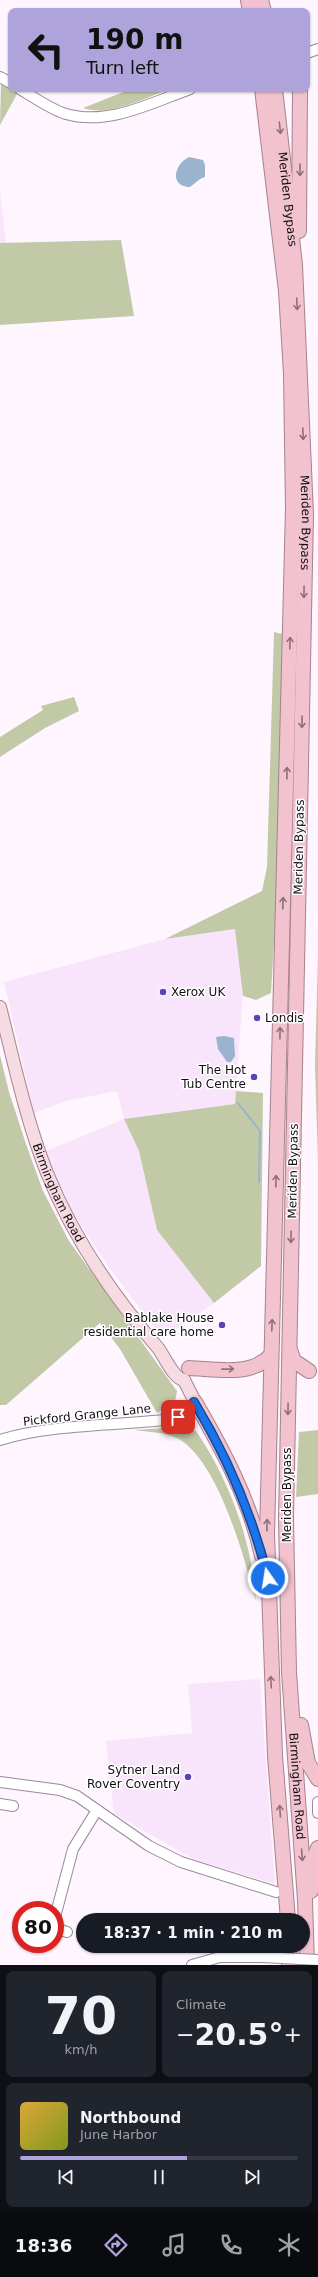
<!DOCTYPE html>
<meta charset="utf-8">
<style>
:root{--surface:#171b24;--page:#20242c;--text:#f1f3f6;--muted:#9ea1a6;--line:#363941;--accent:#afa3db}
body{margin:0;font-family:"DejaVu Sans",sans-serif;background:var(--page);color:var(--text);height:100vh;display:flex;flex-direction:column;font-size:15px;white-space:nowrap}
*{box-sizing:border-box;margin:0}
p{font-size:13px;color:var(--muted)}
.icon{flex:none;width:22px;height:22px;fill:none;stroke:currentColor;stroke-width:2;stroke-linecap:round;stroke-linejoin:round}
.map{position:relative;height:1965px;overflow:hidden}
.drawer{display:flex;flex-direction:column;gap:6px;padding:6px;background:#0d0f14;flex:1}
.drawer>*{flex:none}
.guide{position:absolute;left:8px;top:8px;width:302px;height:84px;border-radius:8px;box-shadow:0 1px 3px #0004;background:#afa3db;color:#111;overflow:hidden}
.speed{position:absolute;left:12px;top:1901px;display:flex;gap:8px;font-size:20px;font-weight:700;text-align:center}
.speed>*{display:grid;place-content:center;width:52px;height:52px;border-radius:50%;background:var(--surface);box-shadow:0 1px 3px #0004;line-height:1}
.speed .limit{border:6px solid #d22;background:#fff;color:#111}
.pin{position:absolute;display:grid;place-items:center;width:34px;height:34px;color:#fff;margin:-17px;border-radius:8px;box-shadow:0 2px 6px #0006}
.me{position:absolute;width:44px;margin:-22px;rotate:347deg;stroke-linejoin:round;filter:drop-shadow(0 0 3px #0008)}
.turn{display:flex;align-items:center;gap:14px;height:84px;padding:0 12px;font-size:18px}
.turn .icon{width:52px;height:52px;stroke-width:2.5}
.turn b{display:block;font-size:28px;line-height:34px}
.big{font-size:30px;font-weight:700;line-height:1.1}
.drawer .tile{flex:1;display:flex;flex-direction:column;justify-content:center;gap:6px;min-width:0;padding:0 14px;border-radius:8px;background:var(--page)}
.drawer .dial{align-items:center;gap:0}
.dial b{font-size:52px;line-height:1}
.song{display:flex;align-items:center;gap:12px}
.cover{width:48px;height:48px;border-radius:6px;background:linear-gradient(135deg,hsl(40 70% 55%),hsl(70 70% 35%))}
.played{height:4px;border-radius:2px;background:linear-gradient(90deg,var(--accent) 60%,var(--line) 60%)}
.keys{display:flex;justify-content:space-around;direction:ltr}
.heat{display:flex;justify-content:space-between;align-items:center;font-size:22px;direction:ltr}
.drawer .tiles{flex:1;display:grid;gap:6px;grid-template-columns:1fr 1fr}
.tile:last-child{grid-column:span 2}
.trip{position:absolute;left:76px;top:1913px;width:234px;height:40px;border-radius:20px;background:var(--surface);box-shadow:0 1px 3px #0004;font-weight:700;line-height:40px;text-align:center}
.dock{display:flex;height:64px;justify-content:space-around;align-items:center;background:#090b0e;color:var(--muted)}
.dock .icon{width:28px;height:28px}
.dock .active{color:var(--accent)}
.dock b{font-size:18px;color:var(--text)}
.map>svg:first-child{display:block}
.built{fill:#f9e5fb}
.green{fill:#c2c9a7}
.water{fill:#9ab4ce}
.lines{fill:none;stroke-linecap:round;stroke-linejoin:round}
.stream{stroke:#9ab4ce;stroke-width:2}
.minor-casing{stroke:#998b9a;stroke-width:12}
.major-casing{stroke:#a4838d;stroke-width:14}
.highway-casing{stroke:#a4838d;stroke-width:16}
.minor{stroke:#fff;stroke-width:10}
.major{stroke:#f7dbe2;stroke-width:12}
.highway{stroke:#f2c3cf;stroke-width:14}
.minor-bridge-casing{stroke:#998b9a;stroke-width:12;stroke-linecap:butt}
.minor-bridge{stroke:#fff;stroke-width:10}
.oneway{stroke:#8d717a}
.route-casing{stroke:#114b97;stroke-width:10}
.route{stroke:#1a73e8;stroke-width:7}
.poi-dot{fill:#5e41b9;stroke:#fff;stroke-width:1.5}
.labels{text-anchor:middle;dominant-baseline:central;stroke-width:3;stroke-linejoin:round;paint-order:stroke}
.street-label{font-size:12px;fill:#120d12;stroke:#fff}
.poi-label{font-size:12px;fill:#120d12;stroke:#fff;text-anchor:end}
</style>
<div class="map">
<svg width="318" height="1965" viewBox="0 0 318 1965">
<rect width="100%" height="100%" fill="#fef5ff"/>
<g class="built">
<path d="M0 191 6 243H0Z"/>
<path d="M235 929 243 991 235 1104 124 1119 139 1151 157 1230 214 1303 163 1339 108 1266 67 1204 46 1151 124 1119 117 1091 66 1101 34 1113 4 982 165 939Z"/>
<path d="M260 1679 275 1884 193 1859 114 1814 106 1741 192 1733 188 1684Z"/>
</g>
<g class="green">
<path d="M1 83 17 94 0 125Z"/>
<path d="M131 89H169C146 98 108 117 83 108Z"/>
<path d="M121 240 134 316 0 325V243Z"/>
<path d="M274 632 282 634C281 754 279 873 271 993L256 1000 243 996 235 929 165 939 262 891 267 867Z"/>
<path d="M74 697 79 711 45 728 0 757V737L43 710 41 706Z"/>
<path d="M318 954V1162L315 1066Z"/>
<path d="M0 1055 9 1092 26 1144 43 1191 69 1241 177 1391 175 1402 157 1413 120 1349 100 1323 6 1405H0Z"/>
<path d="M236 1091 263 1093 261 1266 214 1303 157 1230 139 1151 124 1119 235 1104Z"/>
<path d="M180 1427 196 1431C230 1481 252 1542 256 1601 244 1557 219 1463 179 1439 166 1432 149 1432 134 1430Z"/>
<path d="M318 1430V1494L296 1497 299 1432Z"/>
</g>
<g class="water">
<path d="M189 157 203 160 205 165V177L200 179 190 187C170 187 173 165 189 157Z"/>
<path d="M224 1036 234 1038 235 1056 231 1062H227L218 1049 216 1037Z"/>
</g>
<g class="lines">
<path class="stream" d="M238 1103 260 1131 259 1182"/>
<defs>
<g id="minor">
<path d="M307 53 318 49"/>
<path d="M0 77 11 83"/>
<path d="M20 89C35 98 50 109 66 114 108 126 151 103 190 89"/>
<path d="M0 1440C47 1425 115 1425 165 1420L178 1417 195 1402"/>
<path d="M0 1782 60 1790 77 1796 149 1846 181 1862 276 1892"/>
<path d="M318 1802V1813"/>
<path d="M0 1804 13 1806"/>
<path d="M55 1917 73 1849 97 1810"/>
<path d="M55 1928 67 1932"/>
<path d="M192 1965 220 1957H263"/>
</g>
<g id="major">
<path id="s1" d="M0 1007C14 1062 26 1120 47 1173 73 1237 113 1296 158 1348 165 1357 173 1378 184 1380"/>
<path d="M184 1380 195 1402"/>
</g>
<g id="highway">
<path d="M248 0 250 11"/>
<path d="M261 0 264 11"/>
<path d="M262 89 286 291 291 374 293 508 267 1534 275 1756 288 1920"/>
<path id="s2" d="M275 89 295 265 306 514 286 1518 289 1672 305 1900 307 1965"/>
<path d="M299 231 300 89"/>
<path d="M290 1350 294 1361 309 1371"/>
<path d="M189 1368C216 1369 252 1377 271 1355"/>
<path d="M195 1402C223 1450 250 1501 262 1556"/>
<path d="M301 1725 308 1763 318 1779"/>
<path d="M311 1891 315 1855 318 1848"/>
<path d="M289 1946V1965"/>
</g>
</defs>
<use href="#minor" class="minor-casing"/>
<use href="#major" class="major-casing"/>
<use href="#highway" class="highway-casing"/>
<use href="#minor" class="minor"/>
<use href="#major" class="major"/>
<use href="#highway" class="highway"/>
<defs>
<path id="minor-bridge" d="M263 1957 318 1960"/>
</defs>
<use href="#minor-bridge" class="minor-bridge-casing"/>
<use href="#minor-bridge" class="minor-bridge"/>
</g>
<defs><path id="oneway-shaft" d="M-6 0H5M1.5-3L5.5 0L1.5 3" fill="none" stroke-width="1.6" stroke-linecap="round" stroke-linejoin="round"/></defs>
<g class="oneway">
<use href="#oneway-shaft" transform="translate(280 128) rotate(83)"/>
<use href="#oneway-shaft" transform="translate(300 170) rotate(90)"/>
<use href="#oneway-shaft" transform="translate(297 304) rotate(87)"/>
<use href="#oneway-shaft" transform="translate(303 434) rotate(88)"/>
<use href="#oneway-shaft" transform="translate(304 592) rotate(91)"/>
<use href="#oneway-shaft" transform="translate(290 643) rotate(-88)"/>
<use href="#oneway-shaft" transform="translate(302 722) rotate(91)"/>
<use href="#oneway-shaft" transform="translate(287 773) rotate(-89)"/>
<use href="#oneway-shaft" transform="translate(283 903) rotate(-88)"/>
<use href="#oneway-shaft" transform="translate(280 1033) rotate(-89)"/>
<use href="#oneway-shaft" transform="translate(276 1181) rotate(-88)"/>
<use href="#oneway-shaft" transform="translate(291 1237) rotate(91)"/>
<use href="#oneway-shaft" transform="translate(272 1325) rotate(-88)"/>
<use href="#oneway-shaft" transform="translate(228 1369) rotate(-1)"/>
<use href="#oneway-shaft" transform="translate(288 1409) rotate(91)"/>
<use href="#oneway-shaft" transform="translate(267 1525) rotate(-89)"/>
<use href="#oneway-shaft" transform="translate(271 1682) rotate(-93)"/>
<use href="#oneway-shaft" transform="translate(280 1811) rotate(-94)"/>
<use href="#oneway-shaft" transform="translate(302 1855) rotate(86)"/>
</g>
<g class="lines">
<defs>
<path id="route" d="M178 1417 194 1402C228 1458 252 1514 268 1578"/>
</defs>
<use href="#route" class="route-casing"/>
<use href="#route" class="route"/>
</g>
<g class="poi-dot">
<circle cx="163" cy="992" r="4"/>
<circle cx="257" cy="1018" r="4"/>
<circle cx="254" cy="1077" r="4"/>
<circle cx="222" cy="1325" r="4"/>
<circle cx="188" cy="1777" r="4"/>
</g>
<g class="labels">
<g class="street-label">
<text stroke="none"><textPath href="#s2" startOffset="111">Meriden Bypass</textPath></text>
<text stroke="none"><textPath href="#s2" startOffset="435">Meriden Bypass</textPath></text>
<text transform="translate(299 847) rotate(-89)">Meriden Bypass</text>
<text transform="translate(293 1171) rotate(-89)">Meriden Bypass</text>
<text stroke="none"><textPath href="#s1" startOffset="195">Birmingham Road</textPath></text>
<text transform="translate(87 1415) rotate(-6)">Pickford Grange Lane</text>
<text transform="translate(287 1495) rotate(-90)">Meriden Bypass</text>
<text stroke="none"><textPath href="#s2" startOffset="1699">Birmingham Road</textPath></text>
</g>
<g class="poi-label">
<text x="171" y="992" text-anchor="start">Xerox UK</text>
<text x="265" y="1018" text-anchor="start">Londis</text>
<text x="246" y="1070">The Hot<tspan x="246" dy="14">Tub Centre</tspan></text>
<text x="214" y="1318">Bablake House<tspan x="214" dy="14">residential care home</tspan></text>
<text x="180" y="1770">Sytner Land<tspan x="180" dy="14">Rover Coventry</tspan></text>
</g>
</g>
</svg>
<div class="speed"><div class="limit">80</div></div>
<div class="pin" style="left:178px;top:1417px;background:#d93025"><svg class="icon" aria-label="arrive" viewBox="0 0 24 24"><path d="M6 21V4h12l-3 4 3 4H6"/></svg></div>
<svg class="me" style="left:268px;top:1578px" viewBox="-20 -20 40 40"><circle r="17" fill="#1a73e8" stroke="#fff" stroke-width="3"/><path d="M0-11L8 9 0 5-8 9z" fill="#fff"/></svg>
<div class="trip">18:37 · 1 min · 210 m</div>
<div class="guide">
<div class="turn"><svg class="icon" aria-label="left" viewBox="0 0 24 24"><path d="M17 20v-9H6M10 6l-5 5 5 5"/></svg><div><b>190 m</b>Turn left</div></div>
</div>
</div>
<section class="drawer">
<div class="tiles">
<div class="tile dial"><b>70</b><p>km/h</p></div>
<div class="tile"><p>Climate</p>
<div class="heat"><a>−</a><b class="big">20.5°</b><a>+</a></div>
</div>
<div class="tile">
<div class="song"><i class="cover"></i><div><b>Northbound</b><p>June Harbor</p></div></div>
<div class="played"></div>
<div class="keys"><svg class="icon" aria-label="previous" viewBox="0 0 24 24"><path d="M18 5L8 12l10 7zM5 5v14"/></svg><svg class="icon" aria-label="pause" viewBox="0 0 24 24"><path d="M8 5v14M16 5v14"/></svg><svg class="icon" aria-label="next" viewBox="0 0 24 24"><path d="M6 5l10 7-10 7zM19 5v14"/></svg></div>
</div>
</div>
</section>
<nav class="dock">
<b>18:36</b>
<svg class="icon active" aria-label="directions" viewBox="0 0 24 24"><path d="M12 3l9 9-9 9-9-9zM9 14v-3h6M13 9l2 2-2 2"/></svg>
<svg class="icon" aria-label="music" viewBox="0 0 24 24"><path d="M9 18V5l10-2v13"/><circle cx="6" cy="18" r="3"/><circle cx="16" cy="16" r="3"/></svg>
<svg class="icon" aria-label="phone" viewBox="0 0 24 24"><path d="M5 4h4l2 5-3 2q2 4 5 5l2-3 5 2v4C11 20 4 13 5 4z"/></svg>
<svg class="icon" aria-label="climate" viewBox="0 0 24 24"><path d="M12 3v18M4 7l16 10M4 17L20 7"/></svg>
</nav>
